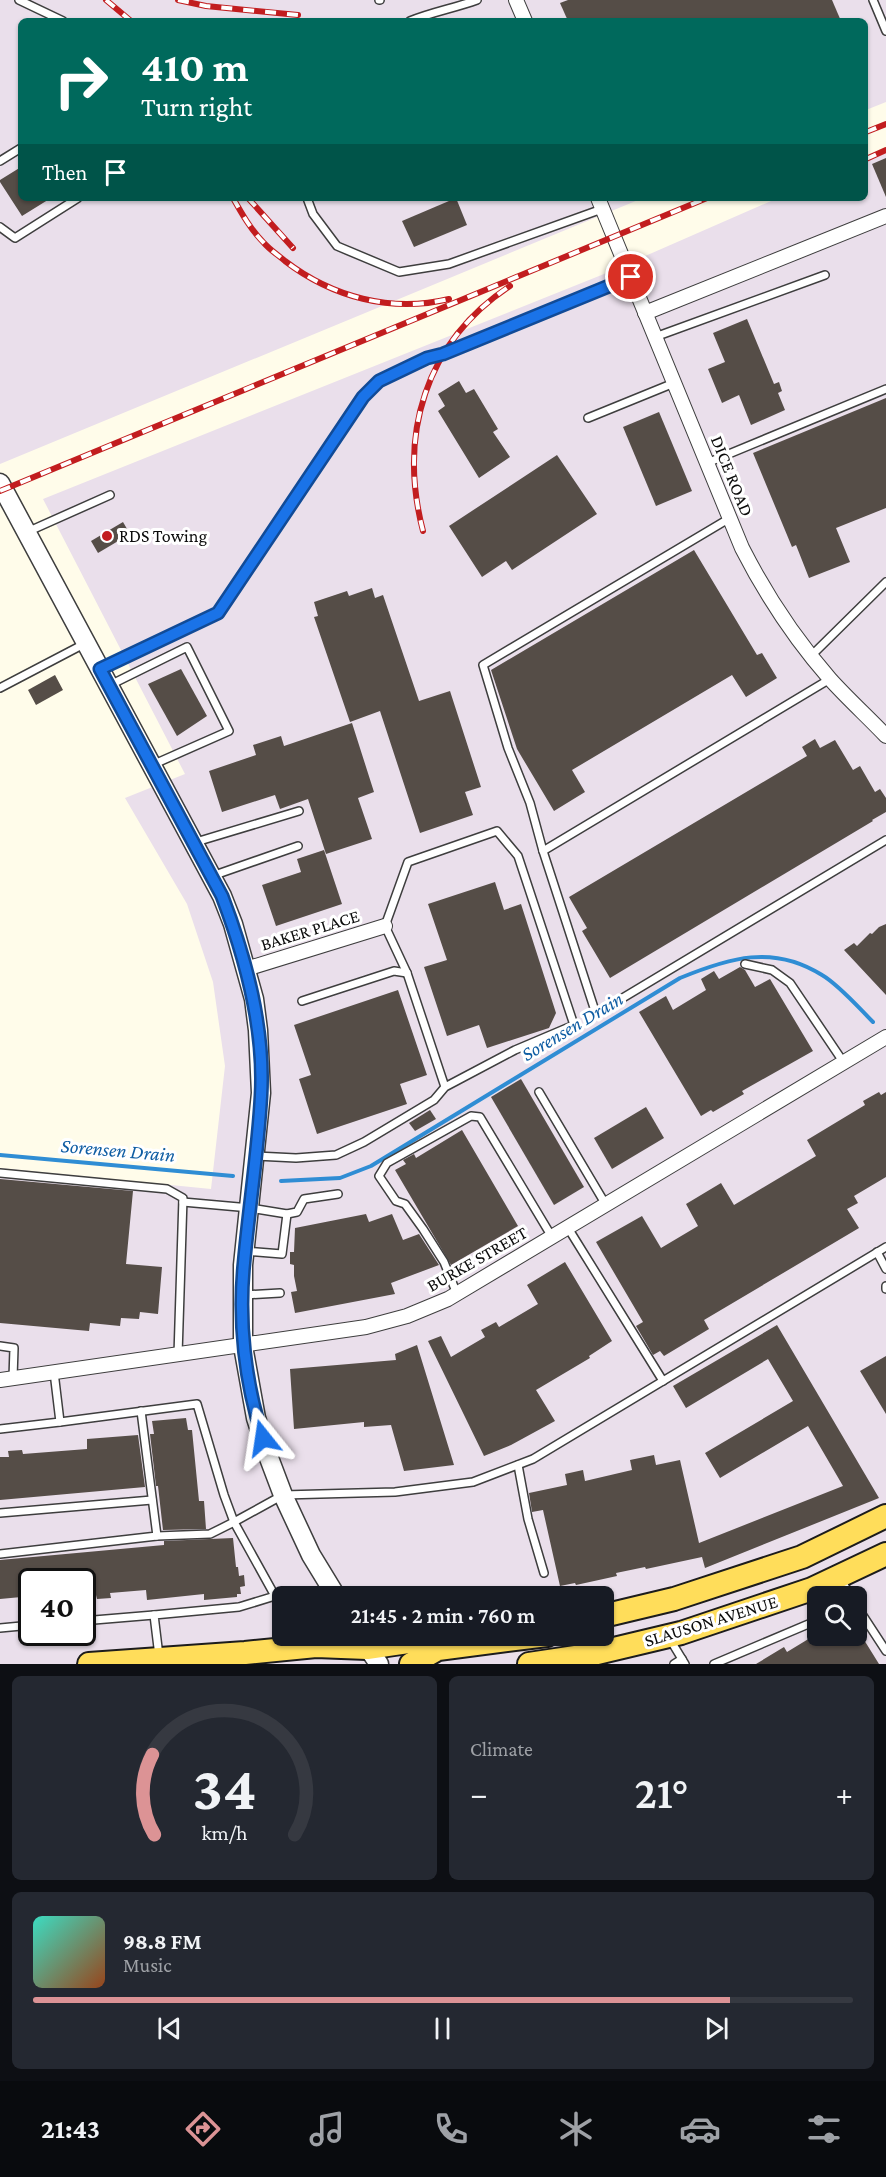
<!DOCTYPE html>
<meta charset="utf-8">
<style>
:root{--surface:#171b24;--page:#242831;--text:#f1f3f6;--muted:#9ea1a6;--line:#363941;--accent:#dc9395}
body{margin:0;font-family:"Crimson Pro",serif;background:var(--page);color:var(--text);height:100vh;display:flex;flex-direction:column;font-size:22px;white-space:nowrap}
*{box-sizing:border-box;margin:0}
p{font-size:20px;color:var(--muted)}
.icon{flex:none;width:33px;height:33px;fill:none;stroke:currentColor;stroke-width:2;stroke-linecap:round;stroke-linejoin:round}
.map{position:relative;height:1664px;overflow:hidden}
.details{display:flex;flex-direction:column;gap:12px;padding:12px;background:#0d0f14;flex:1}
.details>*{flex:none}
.banner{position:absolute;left:18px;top:18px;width:850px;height:183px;border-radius:9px;box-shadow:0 2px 4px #0004;background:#00695c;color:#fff;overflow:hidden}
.fabs{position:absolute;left:807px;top:1586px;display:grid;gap:12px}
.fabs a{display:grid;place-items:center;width:60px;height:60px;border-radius:9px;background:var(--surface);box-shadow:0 2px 4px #0004;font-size:30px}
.speed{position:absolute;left:18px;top:1568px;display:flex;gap:12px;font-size:30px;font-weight:700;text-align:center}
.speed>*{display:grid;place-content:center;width:78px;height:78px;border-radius:50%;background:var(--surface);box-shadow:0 2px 4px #0004;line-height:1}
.speed .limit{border:3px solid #111;border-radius:9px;background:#fff;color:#111}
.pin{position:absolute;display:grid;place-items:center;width:51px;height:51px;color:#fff;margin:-26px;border:3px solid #fff;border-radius:50%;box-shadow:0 2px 6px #0007}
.me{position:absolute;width:66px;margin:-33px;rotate:345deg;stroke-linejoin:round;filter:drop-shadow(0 0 4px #0008)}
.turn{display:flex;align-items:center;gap:21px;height:126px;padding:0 24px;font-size:27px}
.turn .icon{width:78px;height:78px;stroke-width:2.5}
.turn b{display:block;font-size:42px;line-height:51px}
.then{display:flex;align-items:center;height:57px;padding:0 24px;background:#0003;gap:12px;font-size:22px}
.big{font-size:45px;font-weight:600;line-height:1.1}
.details .tile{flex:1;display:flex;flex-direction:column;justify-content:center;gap:9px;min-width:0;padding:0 21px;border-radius:9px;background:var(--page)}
.details .dial{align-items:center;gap:0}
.dial svg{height:156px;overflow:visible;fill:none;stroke:var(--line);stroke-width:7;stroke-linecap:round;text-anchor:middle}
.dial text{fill:var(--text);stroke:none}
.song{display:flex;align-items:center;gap:18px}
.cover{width:72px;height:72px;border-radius:9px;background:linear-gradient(135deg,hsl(170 70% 55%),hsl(20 70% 35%))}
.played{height:6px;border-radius:3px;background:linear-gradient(90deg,var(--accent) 85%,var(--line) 85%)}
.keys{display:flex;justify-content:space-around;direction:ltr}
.heat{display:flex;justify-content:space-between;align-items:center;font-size:33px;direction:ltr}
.details .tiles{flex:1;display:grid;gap:12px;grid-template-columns:1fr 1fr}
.tile:last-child{grid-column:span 2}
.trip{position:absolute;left:272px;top:1586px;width:342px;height:60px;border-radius:9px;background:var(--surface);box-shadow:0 2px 4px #0004;font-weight:600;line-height:60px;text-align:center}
.tabs{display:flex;height:96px;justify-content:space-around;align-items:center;background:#090b0e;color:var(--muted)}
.tabs .icon{width:42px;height:42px}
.tabs .current{color:var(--accent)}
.tabs b{font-size:27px;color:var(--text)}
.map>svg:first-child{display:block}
.industrial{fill:#eadfeb;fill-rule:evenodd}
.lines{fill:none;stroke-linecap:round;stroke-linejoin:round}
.stream{stroke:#2f8dd4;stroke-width:4}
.building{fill:#554d47}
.service-casing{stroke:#3e3e3e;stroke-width:10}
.minor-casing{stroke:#3e3e3e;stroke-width:16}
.tertiary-casing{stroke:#3e3e3e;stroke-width:21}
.primary-casing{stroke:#1c1c1c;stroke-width:26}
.service{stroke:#fff;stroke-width:7}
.minor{stroke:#fff;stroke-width:14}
.tertiary{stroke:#fff;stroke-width:18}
.primary{stroke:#ffdd5a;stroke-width:22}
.rail-casing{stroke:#c21d1f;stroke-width:6}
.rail{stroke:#fff;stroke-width:4;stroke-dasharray:11;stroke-linecap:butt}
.route-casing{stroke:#114b97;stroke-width:15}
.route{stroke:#1a73e8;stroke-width:10}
.poi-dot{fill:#c21d1f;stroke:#fff;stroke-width:2}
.labels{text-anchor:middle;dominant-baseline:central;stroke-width:6;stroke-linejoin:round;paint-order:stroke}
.street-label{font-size:18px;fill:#0b0b0b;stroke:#fff}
.poi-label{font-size:18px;fill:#0b0b0b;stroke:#fff;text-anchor:start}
.water-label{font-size:20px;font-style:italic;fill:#0f5da3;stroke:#fff}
</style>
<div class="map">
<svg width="886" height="1664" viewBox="0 0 886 1664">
<rect width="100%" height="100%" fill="#fffcea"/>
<g class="industrial">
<path d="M0 0H886V102L866 110V21H21V198H643L0 464Z"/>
<path d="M886 151V1664H0V1168L211 1189 225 1066 213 982 187 904 125 798 185 774 43 499 604 274 778 198H866V160ZM32 1581H82V1632H32ZM282 1596H603V1635H282ZM818 1596H856V1635H818Z"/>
</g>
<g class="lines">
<g class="stream">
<path d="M0 1155 233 1176"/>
<path d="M281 1181 340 1178 371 1166 680 978C729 958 773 944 822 975 839 985 858 1007 873 1022"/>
</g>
</g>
<g class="building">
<path d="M568 0H832L841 21H568L560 3Z"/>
<path d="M886 158V197L872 164Z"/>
<path d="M21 167V198H51L22 216 0 182V180Z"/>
<path d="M456 198 467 225 414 247 402 221Z"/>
<path d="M747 319 774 384 779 382 782 391 778 393 785 410 751 425 739 395 722 403 708 369 725 362 713 333Z"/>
<path d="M459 381 466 393 474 389 498 429 493 432 510 457 479 478 438 411 445 406 438 394Z"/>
<path d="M886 398V508L836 528 850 562 809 578 796 545 792 547 753 453Z"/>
<path d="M659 412 692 491 656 506 623 427Z"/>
<path d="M557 455 597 514 512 570 506 561 482 577 449 526Z"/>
<path d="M123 522 130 534 98 553 91 541Z"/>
<path d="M694 550 757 655 762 653 777 678 746 697 732 675 572 770 585 792 554 811 517 749 491 670Z"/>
<path d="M372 588 375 598 383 595 419 701 450 691 481 787 465 792 473 815 420 833 380 711 350 722 314 617 318 616 314 602 347 591 349 596Z"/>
<path d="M181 669 207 716 177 736 148 684Z"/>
<path d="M55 675 63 690 36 705 28 690Z"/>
<path d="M352 723 374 792 358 798 372 839 326 854 308 799 280 809 275 795 222 812 209 771 256 755 253 745 281 736 284 746Z"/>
<path d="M815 739 820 748 835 740 853 770 860 766 875 792 880 789 886 798V812L872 820 873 821 610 978 582 931 587 928 569 897 807 756 802 747Z"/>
<path d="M324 850 342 904 276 926 262 885 301 872 297 859Z"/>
<path d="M495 882 504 910 521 904 556 1013 549 1028 487 1048 479 1025 447 1036 424 967 447 960 428 904Z"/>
<path d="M886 924V995L844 950 854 943 857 946 870 933 872 934 879 927Z"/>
<path d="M740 967 745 970 755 987 770 979 813 1051 742 1091 744 1094 713 1112 711 1110 701 1116 639 1012 666 996 673 1010 706 990 701 979 714 971 719 979Z"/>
<path d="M398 990 427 1075 400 1084 407 1104 317 1134 299 1079 311 1075 294 1025Z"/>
<path d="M521 1079 584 1187 554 1205 491 1097Z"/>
<path d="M879 1092 881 1095 886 1092V1177L854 1196 858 1203 847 1209 859 1228 704 1320 709 1329 664 1356 660 1351 653 1355 636 1326 643 1322 596 1242 642 1216 661 1248 698 1226 686 1204 721 1183 734 1205 816 1156 807 1140 865 1105 863 1101Z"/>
<path d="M646 1107 664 1138 612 1169 594 1138Z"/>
<path d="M430 1110 436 1119 415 1131 409 1123Z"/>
<path d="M462 1130 518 1226 451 1265 395 1170 406 1164 403 1160 414 1154 416 1158Z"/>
<path d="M0 1179 133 1191 126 1264 162 1267 158 1314 140 1312 139 1319 121 1318 120 1326 90 1323 89 1331 0 1323Z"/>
<path d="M366 1214 369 1222 392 1214 403 1240 419 1234 439 1265 391 1283 395 1294 295 1313 291 1292 297 1291 294 1276V1265L290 1264V1252H294L295 1228Z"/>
<path d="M565 1262 612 1341 589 1356 590 1358 536 1390 555 1421 511 1445 484 1456 428 1341 441 1336 451 1357 485 1337 481 1330 496 1322 499 1327 538 1304 527 1285Z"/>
<path d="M777 1325 879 1498 705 1568 702 1557 646 1569 645 1567 616 1573 617 1576 576 1585 575 1583 560 1586 543 1510 532 1512 529 1493 567 1485 565 1474 583 1470 585 1481 632 1470 630 1460 654 1455 656 1465 680 1460 699 1543 843 1486 808 1426 720 1478 705 1453 793 1401 768 1359 686 1408 673 1386Z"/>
<path d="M417 1345 454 1465 404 1471 391 1425 364 1427V1422L294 1429 290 1369 396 1360 395 1354Z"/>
<path d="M886 1356V1414L860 1371Z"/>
<path d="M186 1418 188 1430H192L199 1501H204L206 1529 163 1530 158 1486H156L150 1434H154L152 1421Z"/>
<path d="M138 1435 145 1487 0 1500V1457H9L8 1451 22 1450 23 1454 87 1449V1439Z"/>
<path d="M233 1538 236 1567H238L239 1576 244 1575 245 1586 240 1587 241 1594H237V1597L204 1600V1594L147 1600 146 1590 110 1593 111 1598 97 1599 96 1595 82 1596V1581H32V1596L0 1599V1560L164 1545V1541Z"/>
<path d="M815 1635H861L879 1664H756L784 1647 787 1652Z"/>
</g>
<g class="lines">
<defs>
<g id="service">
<path d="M19 0 63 21"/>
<path d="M379 0H380"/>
<path d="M873 0 886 31"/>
<path d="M410 21C432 12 455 8 477 0"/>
<path d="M0 161 21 148"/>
<path d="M307 198 313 214 337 246 399 272 449 264 602 209"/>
<path d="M0 227 15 238 78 198"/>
<path d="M655 337 825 275"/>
<path d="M588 418 674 383"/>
<path d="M707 463 886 389"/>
<path d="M730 518 483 665 508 748 530 803 543 851 596 1014 886 840"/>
<path d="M27 532 110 495"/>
<path d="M812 655 886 582"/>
<path d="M100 669 218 613 363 397 379 381 427 358 443 354 631 277"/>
<path d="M110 685 187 647 229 731 152 765"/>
<path d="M0 688 84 644"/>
<path d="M196 842 299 811"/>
<path d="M543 851 830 679"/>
<path d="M212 876 298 846"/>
<path d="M745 964 772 970 790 983 844 1063"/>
<path d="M302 1001 394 971 407 973"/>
<path d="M539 1092 606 1205"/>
<path d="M256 1156 296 1158 336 1155 364 1142 434 1100 445 1087 407 973 385 926 408 862 497 831 518 856 574 1025 515 1050 445 1087"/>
<path d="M0 1173 167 1189 183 1198 178 1355"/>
<path d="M183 1202 250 1208 287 1214 297 1212 304 1199 338 1194"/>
<path d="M568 1228 663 1381"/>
<path d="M245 1251 282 1254 287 1214"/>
<path d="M877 1252 886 1269"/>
<path d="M886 1286V1289"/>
<path d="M457 1294 444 1262 423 1229 405 1204 396 1201 379 1176 387 1163 471 1116 480 1117 552 1237"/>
<path d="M244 1295 280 1293"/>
<path d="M0 1346 14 1348 13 1378"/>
<path d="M60 1422 197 1404 224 1495 234 1522 283 1495 395 1492 473 1482 533 1459 886 1247"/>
<path d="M0 1429 60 1422 54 1372"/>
<path d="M518 1465 528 1519 544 1573"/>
<path d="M0 1513 152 1500"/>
<path d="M157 1536 210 1534 234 1522 275 1596 239 1607 154 1615 159 1656"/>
<path d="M0 1554 157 1536 141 1411"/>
<path d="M841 1580 851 1596"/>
<path d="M856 1605 886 1651"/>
<path d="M82 1621 154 1615"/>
<path d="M0 1628 32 1625"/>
<path d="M671 1641 685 1664"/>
<path d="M674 1664 682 1659"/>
<path d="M714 1664 818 1620"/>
</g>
<g id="minor">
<path d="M516 0 525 21"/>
<path d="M598 198 742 548C766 595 795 639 830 679 848 699 868 717 886 736"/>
<path d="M645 313 886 216"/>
<path d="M246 969 385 926"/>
<path d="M0 1380 366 1327 407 1316 448 1299 886 1037"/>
</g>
<g id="tertiary">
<path d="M0 483 222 896 233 924 254 999 258 1030 261 1093 243 1265V1346L256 1418 269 1458 283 1495 311 1555 336 1596"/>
<path d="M359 1635 379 1664"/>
</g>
<g id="primary">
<path d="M603 1616 674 1599 802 1557 886 1516"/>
<path d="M89 1664 245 1653 316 1646 367 1648 456 1635"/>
<path d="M411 1664 438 1649 547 1635"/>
<path d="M529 1664 589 1655 681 1633 812 1589 886 1554"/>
</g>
</defs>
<use href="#service" class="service-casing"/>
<use href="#minor" class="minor-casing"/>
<use href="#tertiary" class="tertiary-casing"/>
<use href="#primary" class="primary-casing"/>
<use href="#service" class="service"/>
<use href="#minor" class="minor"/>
<use href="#tertiary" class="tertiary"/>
<use href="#primary" class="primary"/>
<defs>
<g id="rail">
<path d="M106 0 131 21"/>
<path d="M178 0 206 6 298 15"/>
<path d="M866 132 886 124"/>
<path d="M866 159 886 150"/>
<path d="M233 198C242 214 251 230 264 243 270 250 278 255 285 261 332 297 391 313 449 299"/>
<path d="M248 198 293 248"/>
<path d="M0 491 707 198"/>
<path d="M423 531C398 435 425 342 510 286"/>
</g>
</defs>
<use href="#rail" class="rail-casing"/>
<use href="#rail" class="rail"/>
</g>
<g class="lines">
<defs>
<path id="route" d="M263 1438C245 1383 238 1321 244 1263 249 1207 258 1152 261 1096 265 1028 246 959 222 896L100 669 218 613 363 397 379 381 427 358 443 354 631 277"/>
</defs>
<use href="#route" class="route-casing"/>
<use href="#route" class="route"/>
</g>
<circle class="poi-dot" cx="107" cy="536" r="6"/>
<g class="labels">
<g class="street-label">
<text transform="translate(732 476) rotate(68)">DICE ROAD</text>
<text transform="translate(310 930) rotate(-17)">BAKER PLACE</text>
<text transform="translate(477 1259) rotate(-30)">BURKE STREET</text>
<text transform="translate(711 1621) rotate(-17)">SLAUSON AVENUE</text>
</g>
<g class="poi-label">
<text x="119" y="536">RDS Towing</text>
</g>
<g class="water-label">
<text transform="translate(572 1026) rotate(-31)">Sorensen Drain</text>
<text transform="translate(118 1150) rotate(5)">Sorensen Drain</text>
</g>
</g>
</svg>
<div class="fabs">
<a><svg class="icon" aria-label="search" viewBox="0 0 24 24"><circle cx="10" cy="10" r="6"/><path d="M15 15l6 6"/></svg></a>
</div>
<div class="speed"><div class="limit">40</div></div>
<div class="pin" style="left:631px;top:277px;background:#d93025"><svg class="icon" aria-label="arrive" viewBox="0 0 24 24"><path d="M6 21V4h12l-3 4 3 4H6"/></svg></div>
<svg class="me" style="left:263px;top:1438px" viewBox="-20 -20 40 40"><path d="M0-17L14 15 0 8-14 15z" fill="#1a73e8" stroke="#fff" stroke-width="4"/></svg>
<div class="trip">21:45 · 2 min · 760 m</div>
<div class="banner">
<div class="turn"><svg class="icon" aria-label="right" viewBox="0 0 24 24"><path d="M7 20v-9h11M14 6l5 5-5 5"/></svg><div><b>410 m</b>Turn right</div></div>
<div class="then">Then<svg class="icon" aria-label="arrive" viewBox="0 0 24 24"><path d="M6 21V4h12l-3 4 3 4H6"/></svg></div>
</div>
</div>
<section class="details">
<div class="tiles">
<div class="tile dial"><svg viewBox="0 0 100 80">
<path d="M14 69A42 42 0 1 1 86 69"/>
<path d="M14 69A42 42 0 0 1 13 28" stroke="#dc9395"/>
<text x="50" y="56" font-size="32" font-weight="700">34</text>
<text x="50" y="72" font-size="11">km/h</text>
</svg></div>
<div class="tile"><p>Climate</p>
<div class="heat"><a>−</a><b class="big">21°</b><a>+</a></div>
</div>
<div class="tile">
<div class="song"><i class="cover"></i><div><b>98.8 FM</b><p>Music</p></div></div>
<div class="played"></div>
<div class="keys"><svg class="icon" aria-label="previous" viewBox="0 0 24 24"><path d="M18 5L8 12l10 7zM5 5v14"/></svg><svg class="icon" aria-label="pause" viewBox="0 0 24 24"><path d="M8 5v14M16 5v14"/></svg><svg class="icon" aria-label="next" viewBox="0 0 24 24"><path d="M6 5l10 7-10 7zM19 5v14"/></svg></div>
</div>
</div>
</section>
<nav class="tabs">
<b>21:43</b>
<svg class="icon current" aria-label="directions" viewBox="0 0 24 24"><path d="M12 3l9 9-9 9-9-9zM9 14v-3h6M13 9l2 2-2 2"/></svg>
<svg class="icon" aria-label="music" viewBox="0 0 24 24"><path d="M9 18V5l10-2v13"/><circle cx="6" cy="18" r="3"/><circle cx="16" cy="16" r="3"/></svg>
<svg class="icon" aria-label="phone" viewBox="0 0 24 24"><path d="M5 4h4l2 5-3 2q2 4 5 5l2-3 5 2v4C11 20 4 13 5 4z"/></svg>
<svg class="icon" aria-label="climate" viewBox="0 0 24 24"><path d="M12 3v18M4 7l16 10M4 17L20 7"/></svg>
<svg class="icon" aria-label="car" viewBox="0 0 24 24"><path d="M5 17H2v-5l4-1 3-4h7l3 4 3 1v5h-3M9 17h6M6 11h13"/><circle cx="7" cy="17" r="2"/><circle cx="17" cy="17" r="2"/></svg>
<svg class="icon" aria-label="filters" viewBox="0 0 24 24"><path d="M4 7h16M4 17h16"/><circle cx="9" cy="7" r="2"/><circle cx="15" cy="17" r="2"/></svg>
</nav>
